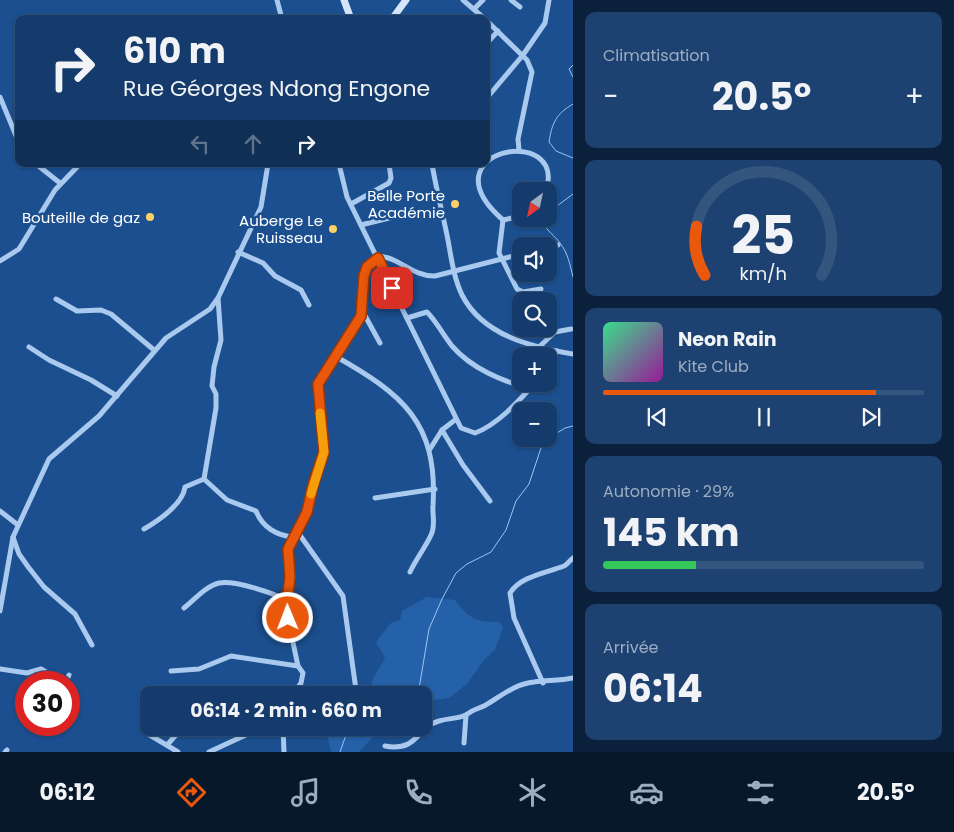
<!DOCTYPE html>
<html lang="fr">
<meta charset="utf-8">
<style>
:root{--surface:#143b6b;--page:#1d4271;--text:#f1f3f6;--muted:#9dadc1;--line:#33557e;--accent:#ea580c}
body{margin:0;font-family:Poppins,sans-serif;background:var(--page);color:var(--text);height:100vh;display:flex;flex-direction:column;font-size:19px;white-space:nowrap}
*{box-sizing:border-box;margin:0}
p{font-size:16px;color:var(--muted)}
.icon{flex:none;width:28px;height:28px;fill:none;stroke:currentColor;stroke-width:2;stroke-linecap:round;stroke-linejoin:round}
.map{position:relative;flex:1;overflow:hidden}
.side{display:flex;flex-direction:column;gap:12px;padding:12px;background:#0b203b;width:381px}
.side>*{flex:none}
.banner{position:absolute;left:15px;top:15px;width:475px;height:152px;border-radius:10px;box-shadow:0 1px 4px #0004,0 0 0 1px var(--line);background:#143b6b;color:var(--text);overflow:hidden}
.needle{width:32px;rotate:213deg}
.controls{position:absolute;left:512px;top:182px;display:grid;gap:10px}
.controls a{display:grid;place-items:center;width:45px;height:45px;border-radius:10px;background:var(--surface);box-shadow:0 1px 4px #0004,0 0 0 1px var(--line);font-size:25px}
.speed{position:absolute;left:15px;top:671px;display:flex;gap:10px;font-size:25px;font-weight:700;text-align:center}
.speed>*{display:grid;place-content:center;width:65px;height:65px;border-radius:50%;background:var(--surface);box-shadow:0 1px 4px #0004,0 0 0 1px var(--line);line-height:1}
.speed .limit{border:8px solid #d22;background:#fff;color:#111}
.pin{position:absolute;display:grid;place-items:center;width:42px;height:42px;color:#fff;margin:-21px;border-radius:10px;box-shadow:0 2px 8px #0006}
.me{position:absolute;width:55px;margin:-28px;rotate:359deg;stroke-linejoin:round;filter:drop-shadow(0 0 4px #0008)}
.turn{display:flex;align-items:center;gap:18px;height:105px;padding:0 25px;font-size:22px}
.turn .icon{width:65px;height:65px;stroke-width:2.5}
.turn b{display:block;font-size:35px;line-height:42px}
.lanes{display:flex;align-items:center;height:48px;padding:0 25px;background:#0003;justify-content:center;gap:25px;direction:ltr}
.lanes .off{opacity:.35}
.big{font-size:38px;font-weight:700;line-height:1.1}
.side .card{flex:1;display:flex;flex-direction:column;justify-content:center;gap:8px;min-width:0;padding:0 18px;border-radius:10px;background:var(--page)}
.side .dial{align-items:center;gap:0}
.dial svg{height:130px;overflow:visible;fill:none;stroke:var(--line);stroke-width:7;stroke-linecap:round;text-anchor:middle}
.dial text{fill:var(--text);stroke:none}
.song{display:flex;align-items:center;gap:15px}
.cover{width:60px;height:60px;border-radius:8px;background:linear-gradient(135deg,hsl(150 70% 55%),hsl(300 70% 35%))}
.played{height:5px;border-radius:2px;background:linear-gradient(90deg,var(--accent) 85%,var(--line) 85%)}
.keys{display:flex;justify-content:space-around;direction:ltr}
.heat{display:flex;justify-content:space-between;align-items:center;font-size:28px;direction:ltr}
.charge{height:8px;border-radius:4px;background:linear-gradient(90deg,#34c759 29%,var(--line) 0)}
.trip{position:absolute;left:140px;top:686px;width:292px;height:50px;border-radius:10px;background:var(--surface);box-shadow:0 1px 4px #0004,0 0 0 1px var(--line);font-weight:700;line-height:50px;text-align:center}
.tab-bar{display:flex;height:80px;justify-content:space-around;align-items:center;background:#08182b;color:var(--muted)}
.tab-bar .icon{width:35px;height:35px}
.tab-bar .selected{color:var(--accent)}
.tab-bar b{font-size:22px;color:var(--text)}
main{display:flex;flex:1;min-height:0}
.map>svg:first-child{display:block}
.green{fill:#2461a8}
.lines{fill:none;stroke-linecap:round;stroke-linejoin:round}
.stream{stroke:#9cc4f0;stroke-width:1}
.street{stroke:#a9c9ee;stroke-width:5}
.secondary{stroke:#d6e6fa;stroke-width:7}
.route-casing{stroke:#983908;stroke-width:12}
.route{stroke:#ea580c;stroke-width:9}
.slow{stroke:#f59e0b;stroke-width:9}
.poi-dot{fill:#ffd166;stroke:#1b4f8f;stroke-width:2}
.labels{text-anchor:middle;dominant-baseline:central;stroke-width:5;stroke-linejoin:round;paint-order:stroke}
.poi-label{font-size:15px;fill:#fff;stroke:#1b4f8f;text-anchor:end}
</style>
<main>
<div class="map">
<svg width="573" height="752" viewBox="0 0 573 752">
<rect width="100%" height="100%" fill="#1b4f8f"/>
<g class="green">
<path d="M427 597 455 600C469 619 476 622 499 622L503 627 495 650 484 660 467 684 449 698 428 701 424 705V695H368L373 679 385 658 376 642 391 623 400 620 402 611Z"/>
<path d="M329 728H399L372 738 359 752H331L327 734Z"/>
</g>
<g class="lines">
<g class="stream">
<path d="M573 65 569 69 573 77"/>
<path d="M573 104C556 114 552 123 549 142L556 151 573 158"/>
<path d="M549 212 573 194"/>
<path d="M544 219 542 222C548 232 554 235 560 243 568 253 570 265 573 277"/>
<path d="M549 438 565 428 573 426"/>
<path d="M418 695 429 629 442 599 456 573 467 564 491 552 506 530 516 501 529 484 543 442 548 439"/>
<path d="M340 752 346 735 366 728"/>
</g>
<g class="street">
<path d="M277 0 282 19"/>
<path d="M463 0 485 19"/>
<path d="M511 0 520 7"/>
<path d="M474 9 483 0"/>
<path d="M486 20 527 60 532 72 518 139 519 150"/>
<path d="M486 44 498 31"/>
<path d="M0 97 19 143"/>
<path d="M486 99 523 55 545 23 549 0"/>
<path d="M36 164 60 183"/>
<path d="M339 164 347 197 461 428 475 433C497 425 518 402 534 384"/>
<path d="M432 164C436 188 442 211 447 235 451 255 453 276 462 295 483 336 532 347 573 354"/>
<path d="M351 204 389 183 391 178 389 164"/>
<path d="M521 216 503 220C422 150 568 122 546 191"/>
<path d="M503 220 499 253 517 289 523 292 541 289"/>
<path d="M361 225 409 213"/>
<path d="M549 247 558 245"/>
<path d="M238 252 263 263 275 276 301 290 309 305"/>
<path d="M377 256C398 256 413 277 435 276L521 254"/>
<path d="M0 261 19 249 55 190 80 164"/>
<path d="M56 299 77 311 101 310 111 314 154 350"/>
<path d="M363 312 380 343"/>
<path d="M407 318 427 312C437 322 443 335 452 346 472 369 501 380 529 389"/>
<path d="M29 347 49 360 91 380 117 396"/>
<path d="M539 347 555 332 571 329"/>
<path d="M335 356C402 394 438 422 433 505 432 515 436 525 431 535 425 548 416 559 410 572"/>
<path d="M549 366 557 351"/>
<path d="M442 430 463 465 490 501"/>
<path d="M430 449 442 430 455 420"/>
<path d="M204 479 227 500 256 511C262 527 277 536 294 537"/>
<path d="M375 498 435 489"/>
<path d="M0 511 18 525"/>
<path d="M144 529C158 521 183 504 185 487L204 479 216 408V394L212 386 214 367 221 340 218 298"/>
<path d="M297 531 343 596 356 690"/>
<path d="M13 537 19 554 29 568 44 587 75 614 92 645"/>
<path d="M184 608C194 600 206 586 219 583 234 580 275 593 287 601"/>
<path d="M0 611 13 537 49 459 99 416 166 338 210 309 218 298 261 207 268 164"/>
<path d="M0 669 27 673 41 669 46 672 51 682"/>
<path d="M171 671 199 669 231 656 298 666"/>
<path d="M66 682 69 675"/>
<path d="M543 683 514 618 510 593C521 576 546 573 564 566 567 565 570 560 573 558"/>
<path d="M206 695V694"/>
<path d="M293 695 301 683 303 673 298 666 288 619V549L307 512 324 452 318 384 361 316 364 276 367 267 378 258"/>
<path d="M283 728 284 752"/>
<path d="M148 734 178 752"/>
<path d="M464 743 466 715C472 710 477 709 484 706 500 697 514 684 534 682 546 680 559 681 573 678"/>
<path d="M168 744 182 728"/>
<path d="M385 746C419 752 416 727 439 721 449 718 457 719 466 715"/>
<path d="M5 752 7 750"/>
<path d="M209 752 261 728"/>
</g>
<g class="secondary">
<path d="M344 0 351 19"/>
<path d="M392 19 406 0"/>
</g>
</g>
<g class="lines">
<defs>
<path id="route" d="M288 618 287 601 290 577 288 549 307 512 313 485 324 452 318 384 361 316 364 276 367 267 378 258 392 288"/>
</defs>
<use href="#route" class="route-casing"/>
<use href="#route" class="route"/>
<path class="slow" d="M311 494 324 452 320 413"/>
</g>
<g class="poi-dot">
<circle cx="455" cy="204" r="5"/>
<circle cx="150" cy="217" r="5"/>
<circle cx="333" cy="229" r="5"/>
</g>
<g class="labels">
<g class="poi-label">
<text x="445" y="195">Belle Porte<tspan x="445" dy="17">Académie</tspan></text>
<text x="140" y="217">Bouteille de gaz</text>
<text x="323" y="220">Auberge Le<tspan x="323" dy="17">Ruisseau</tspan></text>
</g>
</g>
</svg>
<div class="controls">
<a><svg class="needle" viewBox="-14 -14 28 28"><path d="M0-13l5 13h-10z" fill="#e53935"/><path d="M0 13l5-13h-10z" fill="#9dadc1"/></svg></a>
<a><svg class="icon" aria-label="sound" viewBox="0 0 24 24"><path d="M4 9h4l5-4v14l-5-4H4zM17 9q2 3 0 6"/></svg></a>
<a><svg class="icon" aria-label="search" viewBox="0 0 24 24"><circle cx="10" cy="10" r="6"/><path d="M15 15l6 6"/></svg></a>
<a>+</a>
<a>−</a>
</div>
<div class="speed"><div class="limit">30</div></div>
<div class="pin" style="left:392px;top:288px;background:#d93025"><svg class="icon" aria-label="arrive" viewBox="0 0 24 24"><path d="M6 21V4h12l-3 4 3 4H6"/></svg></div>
<svg class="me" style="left:288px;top:618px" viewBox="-20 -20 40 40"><circle r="17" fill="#ea580c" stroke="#fff" stroke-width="3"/><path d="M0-11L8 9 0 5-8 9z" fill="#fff"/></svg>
<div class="trip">06:14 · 2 min · 660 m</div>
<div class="banner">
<div class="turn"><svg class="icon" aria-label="right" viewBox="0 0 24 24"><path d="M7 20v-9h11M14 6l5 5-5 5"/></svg><div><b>610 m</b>Rue Géorges Ndong Engone</div></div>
<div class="lanes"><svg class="icon off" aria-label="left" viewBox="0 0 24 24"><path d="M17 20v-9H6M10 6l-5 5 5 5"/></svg><svg class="icon off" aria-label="ahead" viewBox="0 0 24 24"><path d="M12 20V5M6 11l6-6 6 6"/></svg><svg class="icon" aria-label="right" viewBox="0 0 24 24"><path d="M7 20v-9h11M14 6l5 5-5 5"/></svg></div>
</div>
</div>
<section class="side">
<div class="card"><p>Climatisation</p>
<div class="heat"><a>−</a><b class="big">20.5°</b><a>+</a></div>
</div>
<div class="card dial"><svg viewBox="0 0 100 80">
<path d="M14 69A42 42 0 1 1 86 69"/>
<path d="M14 69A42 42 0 0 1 9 39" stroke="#ea580c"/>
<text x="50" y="56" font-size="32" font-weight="700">25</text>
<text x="50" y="72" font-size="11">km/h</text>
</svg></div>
<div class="card">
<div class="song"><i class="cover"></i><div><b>Neon Rain</b><p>Kite Club</p></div></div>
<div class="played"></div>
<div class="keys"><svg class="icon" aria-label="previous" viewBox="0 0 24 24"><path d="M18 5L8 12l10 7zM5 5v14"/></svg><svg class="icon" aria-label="pause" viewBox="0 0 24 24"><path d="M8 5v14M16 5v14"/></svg><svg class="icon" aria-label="next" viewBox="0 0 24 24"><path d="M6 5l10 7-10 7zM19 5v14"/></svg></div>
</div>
<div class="card"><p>Autonomie · 29%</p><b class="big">145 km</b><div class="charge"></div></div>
<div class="card"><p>Arrivée</p><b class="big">06:14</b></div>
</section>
</main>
<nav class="tab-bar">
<b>06:12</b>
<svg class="icon selected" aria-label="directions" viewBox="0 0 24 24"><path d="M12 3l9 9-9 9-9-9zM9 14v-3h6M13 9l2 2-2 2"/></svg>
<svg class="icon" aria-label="music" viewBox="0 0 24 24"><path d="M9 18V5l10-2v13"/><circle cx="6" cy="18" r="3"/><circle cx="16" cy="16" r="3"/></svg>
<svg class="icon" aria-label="phone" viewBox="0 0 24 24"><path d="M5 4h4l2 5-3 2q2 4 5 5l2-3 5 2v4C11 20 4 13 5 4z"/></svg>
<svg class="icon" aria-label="climate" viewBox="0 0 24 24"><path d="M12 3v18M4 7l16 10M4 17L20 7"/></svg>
<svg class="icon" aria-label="car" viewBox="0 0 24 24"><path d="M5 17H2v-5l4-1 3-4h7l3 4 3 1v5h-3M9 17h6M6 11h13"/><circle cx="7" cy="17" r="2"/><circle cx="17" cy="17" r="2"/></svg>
<svg class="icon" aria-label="filters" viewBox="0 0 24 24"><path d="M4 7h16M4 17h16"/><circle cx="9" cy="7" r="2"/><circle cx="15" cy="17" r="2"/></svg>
<b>20.5°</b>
</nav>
